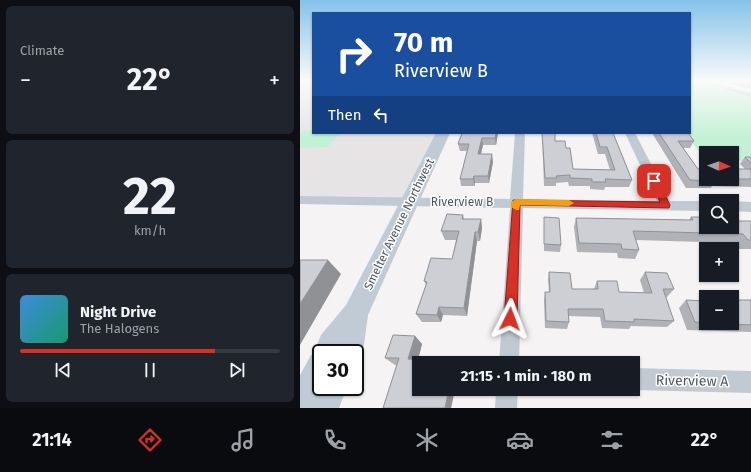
<!DOCTYPE html>
<meta charset="utf-8">
<style>
:root{--surface:#171b24;--page:#20242c;--text:#f1f3f6;--muted:#9ea1a6;--line:#363941;--accent:#d93025}
body{margin:0;font-family:"Fira Sans",sans-serif;background:var(--page);color:var(--text);height:100vh;display:flex;flex-direction:column;font-size:15px;white-space:nowrap}
*{box-sizing:border-box;margin:0}
p{font-size:13px;color:var(--muted)}
.icon{flex:none;width:22px;height:22px;fill:none;stroke:currentColor;stroke-width:2;stroke-linecap:round;stroke-linejoin:round}
.map{position:relative;flex:1;overflow:hidden}
.side{display:flex;flex-direction:column;gap:6px;padding:6px;background:#0d0f14;width:300px}
.side>*{flex:none}
.top-card{position:absolute;left:12px;top:12px;width:379px;height:122px;border-radius:0px;box-shadow:0 1px 3px #0004;background:#1a4fa0;color:#fff;overflow:hidden}
.needle{width:26px;rotate:92deg}
.tools{position:absolute;left:399px;top:146px;display:grid;gap:8px}
.tools a{display:grid;place-items:center;width:40px;height:40px;border-radius:0px;background:var(--surface);box-shadow:0 1px 3px #0004;font-size:20px}
.speed{position:absolute;left:12px;top:344px;display:flex;gap:8px;font-size:20px;font-weight:700;text-align:center}
.speed>*{display:grid;place-content:center;width:52px;height:52px;border-radius:50%;background:var(--surface);box-shadow:0 1px 3px #0004;line-height:1}
.speed .limit{border:2px solid #111;border-radius:6px;background:#fff;color:#111}
.pin{position:absolute;display:grid;place-items:center;width:34px;height:34px;color:#fff;margin:-17px;border-radius:8px;box-shadow:0 2px 6px #0006}
.me{position:absolute;width:44px;margin:-22px;rotate:3deg;stroke-linejoin:round;filter:drop-shadow(0 0 3px #0008)}
.turn{display:flex;align-items:center;gap:14px;height:84px;padding:0 16px;font-size:18px}
.turn .icon{width:52px;height:52px;stroke-width:2.5}
.turn b{display:block;font-size:28px;line-height:34px}
.then{display:flex;align-items:center;height:38px;padding:0 16px;background:#0003;gap:8px;font-size:15px}
.big{font-size:30px;font-weight:700;line-height:1.1}
.side .card{flex:1;display:flex;flex-direction:column;justify-content:center;gap:6px;min-width:0;padding:0 14px;border-radius:6px;background:var(--page)}
.side .dial{align-items:center;gap:0}
.dial b{font-size:52px;line-height:1}
.song{display:flex;align-items:center;gap:12px}
.cover{width:48px;height:48px;border-radius:6px;background:linear-gradient(135deg,hsl(210 70% 55%),hsl(160 70% 35%))}
.played{height:4px;border-radius:2px;background:linear-gradient(90deg,var(--accent) 75%,var(--line) 75%)}
.keys{display:flex;justify-content:space-around;direction:ltr}
.heat{display:flex;justify-content:space-between;align-items:center;font-size:22px;direction:ltr}
.trip{position:absolute;left:112px;top:356px;width:228px;height:40px;border-radius:0px;background:var(--surface);box-shadow:0 1px 3px #0004;font-weight:700;line-height:40px;text-align:center}
.dock{display:flex;height:64px;justify-content:space-around;align-items:center;background:#090b0e;color:var(--muted)}
.dock .icon{width:28px;height:28px}
.dock .selected{color:var(--accent)}
.dock b{font-size:18px;color:var(--text)}
main{display:flex;flex:1;min-height:0}
.map>svg:first-child{display:block}
.education{fill:#e6e4e5}
.green{fill:#c3f1d5}
.lines{fill:none;stroke-linecap:round;stroke-linejoin:round}
.street{fill:#c1cad2;fill-rule:evenodd}
.secondary{fill:#c1cbd6;fill-rule:evenodd}
.wall{fill:#b0b2b7}
.shaded-wall{fill:#909195}
.building{fill:#cdcfd5;stroke:#909195}
.route{fill:#d93025;stroke:#8d1f18}
.slow{fill:#f59e0b}
.labels{text-anchor:middle;dominant-baseline:central;stroke-width:3;stroke-linejoin:round;paint-order:stroke}
.street-label{font-size:12px;fill:#4a5661;stroke:#fff}
.near-street-label{font-size:14px;fill:#4a5661;stroke:#fff}
</style>
<main>
<section class="side">
<div class="card"><p>Climate</p>
<div class="heat"><a>−</a><b class="big">22°</b><a>+</a></div>
</div>
<div class="card dial"><b>22</b><p>km/h</p></div>
<div class="card">
<div class="song"><i class="cover"></i><div><b>Night Drive</b><p>The Halogens</p></div></div>
<div class="played"></div>
<div class="keys"><svg class="icon" aria-label="previous" viewBox="0 0 24 24"><path d="M18 5L8 12l10 7zM5 5v14"/></svg><svg class="icon" aria-label="pause" viewBox="0 0 24 24"><path d="M8 5v14M16 5v14"/></svg><svg class="icon" aria-label="next" viewBox="0 0 24 24"><path d="M6 5l10 7-10 7zM19 5v14"/></svg></div>
</div>
</section>
<div class="map">
<svg width="451" height="408" viewBox="0 0 451 408">
<rect width="100%" height="100%" fill="#f5f3f3"/>
<path class="education" d="M9 81H13V133H143L111 202 0 200V87Z"/>
<g class="green">
<path d="M399 82 451 97V161H432V153H406V161L385 133H390V85Z"/>
<path d="M4 130H13V133H40L27 147 0 148V134Z"/>
</g>
<g class="lines">
<g class="street">
<path d="M3 81H11L0 88V83Z"/>
<path d="M398 81H408L451 93V97Z"/>
<path d="M215 133H225L223 199 357 201 325 133H335L370 201H406V211L223 208 219 363H199L210 208 0 204V196L210 199Z"/>
<path d="M432 201 451 202V212L432 211Z"/>
<path d="M333 368 451 371V393L333 390 331 389H333Z"/>
<path d="M196 389H218L217 408H195Z"/>
</g>
<path class="secondary" d="M136 133H150L68 315 64 345 57 363 55 364V353H21V387H47L39 408H0V375L11 355 13 354 21 335 46 305Z"/>
</g>
<g class="wall">
<path d="M420 81H451V89Z"/>
<path d="M162 133H198L196 145H183L181 154 193 162 189 183H175V186H161L160 179 167 151H160L158 144Z"/>
<path d="M242 133H255V141L266 148 273 169 310 170 305 154H298L292 133H313L332 180 329 187H305L304 190 290 189V186H269L268 182 256 183V186H244Z"/>
<path d="M352 133H388L394 141 390 148H383L398 169H445L440 164 445 157H451V187L412 186 411 188H386Z"/>
<path d="M163 215 164 219H181L182 228 180 241H177L167 316 143 315 141 322H122L116 314 126 285 124 281 152 259 156 240H145L141 231Z"/>
<path d="M244 217 261 245 260 252 244 251Z"/>
<path d="M391 217 406 227 451 221V249H439L435 243 336 240 339 250 335 259 318 258 317 253 277 252 274 227 276 218 389 220Z"/>
<path d="M249 272 272 289H294L297 281 319 292 344 293 340 280 345 272 374 289 367 297H366L374 321 367 327 331 326 329 329 302 328 300 317 268 316 269 322 267 329 245 328 244 300 245 292H249L248 280Z"/>
<path d="M386 300 434 302 436 300H451V332L387 330 379 308Z"/>
<path d="M115 336 122 344 118 360 119 363 155 389 151 408H83L97 365H95L85 358Z"/>
</g>
<g class="shaded-wall">
<path d="M196 133H198L196 145 195 138Z"/>
<path d="M182 138 183 145 179 162 178 154Z"/>
<path d="M192 154 193 162 189 183 188 176Z"/>
<path d="M174 176 175 183V186L173 179Z"/>
<path d="M181 219 182 228 180 241 178 232Z"/>
<path d="M175 232 177 241 167 316 164 308Z"/>
<path d="M28 260 41 274 0 345V304Z"/>
<path d="M139 307 143 315 141 322 137 315Z"/>
<path d="M115 336 122 344 116 367 108 359Z"/>
<path d="M124 360 127 363H123Z"/>
<path d="M149 389H155L151 408H145Z"/>
</g>
<g class="building">
<path d="M162 133H196L195 138H182L178 154H192L188 176H174L173 179H160L169 144H158Z"/>
<path d="M242 133H255V141H265L266 148H270L273 169 315 170 307 147H300L296 133H313L332 180 305 179 306 182H292V179L270 178V175L256 176 257 178H245Z"/>
<path d="M359 133H388L394 141H378L398 169H406V179H414L416 181 390 180Z"/>
<path d="M445 157H451V163Z"/>
<path d="M432 169H451V179H420H432Z"/>
<path d="M147 214 163 215 162 219H181L178 232H175L164 308 139 307 137 315 116 314 127 282 124 281 131 258 152 259 159 231H141Z"/>
<path d="M244 217 259 218 261 245 244 244Z"/>
<path d="M391 217H406V227H432V221H451V240H448L443 234 333 231 339 250 322 249 321 244 279 243 276 218 393 220Z"/>
<path d="M0 260H28L0 304Z"/>
<path d="M249 272 270 273 272 289H298L297 281H317L319 292 352 293 345 272 367 273 374 289H363L374 321 334 319V322L305 321 303 309H268L269 322 246 321 245 292H250Z"/>
<path d="M386 300 406 301V323L395 322Z"/>
<path d="M436 300H451V325L407 323H432V301L437 302Z"/>
<path d="M93 335 115 336 108 359 124 360 123 363H119V389H149L145 408H83L99 358H85Z"/>
</g>
<linearGradient id="sky" x2="0" y2="1"><stop stop-color="#85c3ea"/><stop offset="0.59" stop-color="#fafafa"/><stop offset="1" stop-color="#fafafa" stop-opacity="0"/></linearGradient>
<rect width="451" height="138" fill="url(#sky)"/>
<path class="route" d="M351 179H357L370 205 369 208 220 205 217 319 215 324 210 326 206 324 204 319 213 200 360 202 350 181Z"/>
<path class="slow" d="M216 199 269 200 274 203 269 206 220 205 219 210H216L211 207V202Z"/>
<g class="labels">
<g class="street-label">
<text x="162" y="202">Riverview B</text>
<text transform="translate(99 224) rotate(-64)">Smelter Avenue Northwest</text>
</g>
<g class="near-street-label">
<text transform="translate(392 381) rotate(1)">Riverview A</text>
</g>
</g>
</svg>
<div class="tools">
<a><svg class="needle" viewBox="-14 -14 28 28"><path d="M0-13l5 13h-10z" fill="#e53935"/><path d="M0 13l5-13h-10z" fill="#9ea1a6"/></svg></a>
<a><svg class="icon" aria-label="search" viewBox="0 0 24 24"><circle cx="10" cy="10" r="6"/><path d="M15 15l6 6"/></svg></a>
<a>+</a>
<a>−</a>
</div>
<div class="speed"><div class="limit">30</div></div>
<div class="pin" style="left:354px;top:181px;background:#d93025"><svg class="icon" aria-label="arrive" viewBox="0 0 24 24"><path d="M6 21V4h12l-3 4 3 4H6"/></svg></div>
<svg class="me" style="left:210px;top:319px" viewBox="-20 -20 40 40"><path d="M0-17L14 15 0 8-14 15z" fill="#d93025" stroke="#fff" stroke-width="4"/></svg>
<div class="trip">21:15 · 1 min · 180 m</div>
<div class="top-card">
<div class="turn"><svg class="icon" aria-label="right" viewBox="0 0 24 24"><path d="M7 20v-9h11M14 6l5 5-5 5"/></svg><div><b>70 m</b>Riverview B</div></div>
<div class="then">Then<svg class="icon" aria-label="left" viewBox="0 0 24 24"><path d="M17 20v-9H6M10 6l-5 5 5 5"/></svg></div>
</div>
</div>
</main>
<nav class="dock">
<b>21:14</b>
<svg class="icon selected" aria-label="directions" viewBox="0 0 24 24"><path d="M12 3l9 9-9 9-9-9zM9 14v-3h6M13 9l2 2-2 2"/></svg>
<svg class="icon" aria-label="music" viewBox="0 0 24 24"><path d="M9 18V5l10-2v13"/><circle cx="6" cy="18" r="3"/><circle cx="16" cy="16" r="3"/></svg>
<svg class="icon" aria-label="phone" viewBox="0 0 24 24"><path d="M5 4h4l2 5-3 2q2 4 5 5l2-3 5 2v4C11 20 4 13 5 4z"/></svg>
<svg class="icon" aria-label="climate" viewBox="0 0 24 24"><path d="M12 3v18M4 7l16 10M4 17L20 7"/></svg>
<svg class="icon" aria-label="car" viewBox="0 0 24 24"><path d="M5 17H2v-5l4-1 3-4h7l3 4 3 1v5h-3M9 17h6M6 11h13"/><circle cx="7" cy="17" r="2"/><circle cx="17" cy="17" r="2"/></svg>
<svg class="icon" aria-label="filters" viewBox="0 0 24 24"><path d="M4 7h16M4 17h16"/><circle cx="9" cy="7" r="2"/><circle cx="15" cy="17" r="2"/></svg>
<b>22°</b>
</nav>
